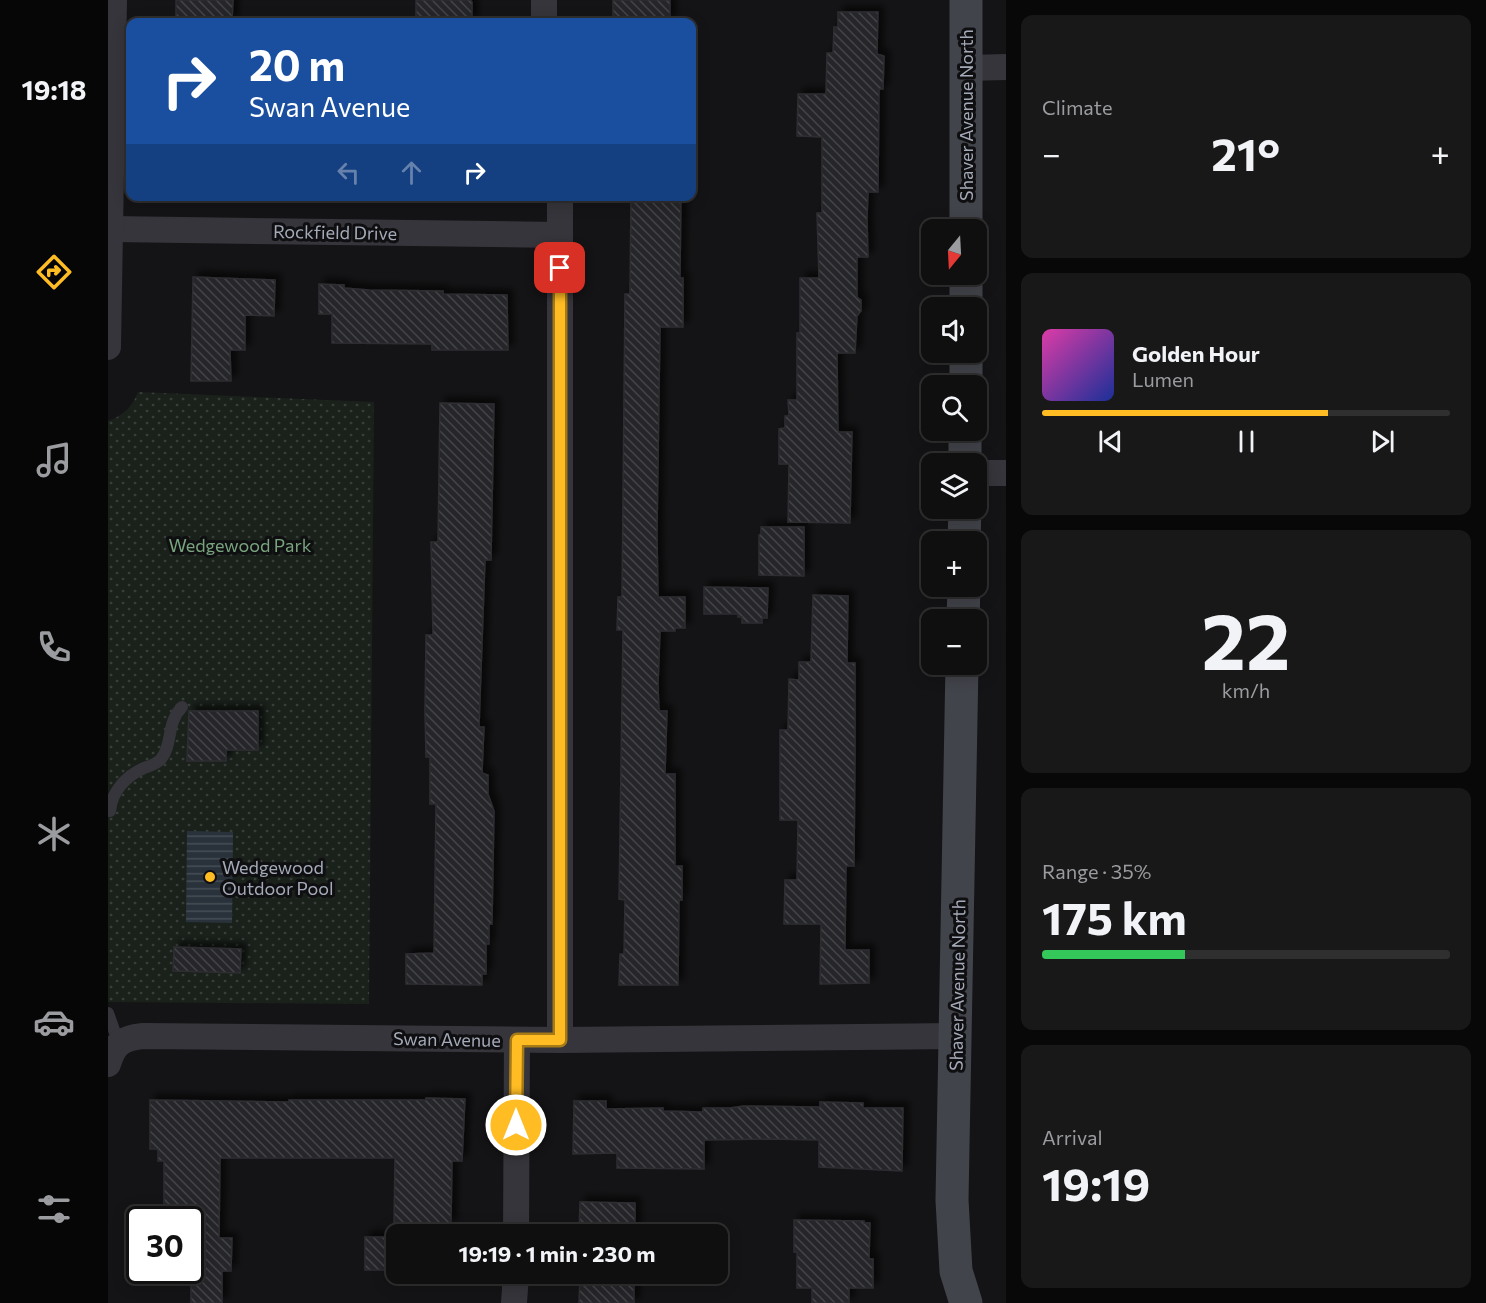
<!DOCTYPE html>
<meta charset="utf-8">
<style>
:root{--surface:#0f0f10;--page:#181819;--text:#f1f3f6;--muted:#9b9c9f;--line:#2f2f30;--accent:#ffbc23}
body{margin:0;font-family:Commissioner,sans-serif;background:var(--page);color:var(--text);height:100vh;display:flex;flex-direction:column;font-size:22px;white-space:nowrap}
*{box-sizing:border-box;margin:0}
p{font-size:20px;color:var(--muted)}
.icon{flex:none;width:33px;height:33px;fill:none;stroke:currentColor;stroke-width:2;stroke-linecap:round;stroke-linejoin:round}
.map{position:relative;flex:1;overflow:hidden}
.drawer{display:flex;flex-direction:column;gap:15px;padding:15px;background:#080809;width:480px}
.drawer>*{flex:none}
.hud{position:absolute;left:18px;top:18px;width:570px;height:183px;border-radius:12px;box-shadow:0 3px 15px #0003,0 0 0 2px var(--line);background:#1a4fa0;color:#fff;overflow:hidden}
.needle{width:39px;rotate:198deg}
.fabs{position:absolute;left:813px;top:219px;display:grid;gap:12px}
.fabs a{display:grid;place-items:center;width:66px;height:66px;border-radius:12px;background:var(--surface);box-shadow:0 3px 15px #0003,0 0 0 2px var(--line);font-size:30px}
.speed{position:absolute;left:18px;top:1206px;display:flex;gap:12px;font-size:30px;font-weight:700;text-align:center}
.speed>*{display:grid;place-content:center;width:78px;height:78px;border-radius:50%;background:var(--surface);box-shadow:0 3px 15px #0003,0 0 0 2px var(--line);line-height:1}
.speed .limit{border:3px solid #111;border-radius:9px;background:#fff;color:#111}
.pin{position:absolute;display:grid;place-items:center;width:51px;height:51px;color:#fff;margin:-26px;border-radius:12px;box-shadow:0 3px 9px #0006}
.me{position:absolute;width:66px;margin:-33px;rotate:0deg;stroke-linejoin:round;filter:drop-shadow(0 0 4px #0008)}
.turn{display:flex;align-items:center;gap:21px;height:126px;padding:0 24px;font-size:27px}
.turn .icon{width:78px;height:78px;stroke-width:2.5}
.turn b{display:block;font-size:42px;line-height:51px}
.lanes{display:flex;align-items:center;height:57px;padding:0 24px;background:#0003;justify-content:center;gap:30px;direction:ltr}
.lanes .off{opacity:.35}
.big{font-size:45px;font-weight:700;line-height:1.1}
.drawer .tile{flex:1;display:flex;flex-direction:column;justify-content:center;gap:9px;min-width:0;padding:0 21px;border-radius:12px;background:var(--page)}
.drawer .dial{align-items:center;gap:0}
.dial b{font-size:78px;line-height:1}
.song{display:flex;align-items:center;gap:18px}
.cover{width:72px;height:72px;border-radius:9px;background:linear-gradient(135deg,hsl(320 70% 55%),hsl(230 70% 35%))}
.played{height:6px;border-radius:3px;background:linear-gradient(90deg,var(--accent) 70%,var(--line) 70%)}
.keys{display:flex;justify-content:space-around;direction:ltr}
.heat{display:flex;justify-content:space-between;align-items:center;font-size:33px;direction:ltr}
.charge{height:9px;border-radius:4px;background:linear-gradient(90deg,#34c759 35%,var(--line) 0)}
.trip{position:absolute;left:278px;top:1224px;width:342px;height:60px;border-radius:12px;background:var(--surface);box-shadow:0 3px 15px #0003,0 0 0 2px var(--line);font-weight:700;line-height:60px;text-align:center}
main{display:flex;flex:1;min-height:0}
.menu{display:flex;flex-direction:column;width:108px;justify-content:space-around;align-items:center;background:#060606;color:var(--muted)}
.menu .icon{width:42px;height:42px}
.menu .on{color:var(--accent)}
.menu b{font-size:27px;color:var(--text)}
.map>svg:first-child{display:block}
.park{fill:url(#park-dots)}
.water{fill:url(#water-rules)}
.building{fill:url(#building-back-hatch);stroke:#2e2e32;stroke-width:1.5;filter:url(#shadow)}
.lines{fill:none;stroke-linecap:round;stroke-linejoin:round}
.lane{stroke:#35353b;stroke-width:12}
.street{stroke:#35353b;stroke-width:26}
.secondary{stroke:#42444b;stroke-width:33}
.route-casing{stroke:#a67a17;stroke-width:15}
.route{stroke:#ffbc23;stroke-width:10}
.poi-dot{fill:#ffbc23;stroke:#0f0f11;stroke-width:2}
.labels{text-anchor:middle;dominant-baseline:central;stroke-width:6;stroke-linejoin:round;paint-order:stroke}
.street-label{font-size:18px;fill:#a4aab8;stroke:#0f0f11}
.park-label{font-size:18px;fill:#79a47e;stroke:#0f0f11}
.poi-label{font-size:18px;fill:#a4aab8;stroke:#0f0f11;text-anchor:start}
</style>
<main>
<nav class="menu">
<b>19:18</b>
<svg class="icon on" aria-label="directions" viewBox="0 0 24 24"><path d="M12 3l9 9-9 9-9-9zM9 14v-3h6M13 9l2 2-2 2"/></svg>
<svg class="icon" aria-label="music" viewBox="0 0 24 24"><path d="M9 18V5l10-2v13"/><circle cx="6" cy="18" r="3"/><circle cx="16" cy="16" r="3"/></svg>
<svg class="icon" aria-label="phone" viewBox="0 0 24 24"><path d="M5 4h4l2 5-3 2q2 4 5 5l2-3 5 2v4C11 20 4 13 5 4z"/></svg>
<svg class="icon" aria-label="climate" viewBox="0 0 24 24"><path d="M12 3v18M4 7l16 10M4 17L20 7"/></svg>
<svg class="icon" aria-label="car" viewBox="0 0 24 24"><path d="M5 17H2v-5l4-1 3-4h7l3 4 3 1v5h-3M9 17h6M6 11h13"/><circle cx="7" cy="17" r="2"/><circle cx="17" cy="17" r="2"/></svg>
<svg class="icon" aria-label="filters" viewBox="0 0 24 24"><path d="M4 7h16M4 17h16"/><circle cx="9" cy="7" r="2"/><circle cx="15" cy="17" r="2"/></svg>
</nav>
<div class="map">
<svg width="898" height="1303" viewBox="0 0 898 1303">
<defs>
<pattern id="park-dots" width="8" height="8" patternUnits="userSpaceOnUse" patternTransform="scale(1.5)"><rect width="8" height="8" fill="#1a211b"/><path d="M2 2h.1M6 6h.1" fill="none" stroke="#383f3a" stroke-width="1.8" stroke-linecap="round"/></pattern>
<pattern id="water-rules" width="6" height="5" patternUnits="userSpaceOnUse" patternTransform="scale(1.5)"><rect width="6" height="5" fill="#29323b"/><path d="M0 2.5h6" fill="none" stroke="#454d55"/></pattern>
<pattern id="building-back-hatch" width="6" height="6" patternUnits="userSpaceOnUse" patternTransform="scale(1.5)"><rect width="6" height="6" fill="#27272a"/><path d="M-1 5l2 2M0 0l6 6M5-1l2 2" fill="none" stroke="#434447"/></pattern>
<filter id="shadow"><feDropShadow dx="5.5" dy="-5.5" stdDeviation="3" flood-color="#0009"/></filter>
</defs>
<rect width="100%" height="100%" fill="#141416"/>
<path class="park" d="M30 392 266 402 261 1004 0 1002V421C15 416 25 406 30 392Z"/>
<path class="water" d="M79 831 125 832 124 923 78 922Z"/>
<g class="building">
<path d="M68 0H125L124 22H68Z"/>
<path d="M308 0H362L364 2V22H308Z"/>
<rect x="505" y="0" width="57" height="22"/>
<path d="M730 12H770L769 54 776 56 775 89H771L770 192H760L759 219 760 257H749V297L753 300V311L749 316 747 353H729L730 432H744L742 523 680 522 681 464H671V429L677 428V416H681L680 400H689V333H692V278H711L709 213H714V137L689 136 690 94H718L719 53H725L726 27H730Z"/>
<path d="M523 196H573L572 278H575V327H552L549 533 550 597H577V628H567V631H552L550 685 551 711H559L557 774H567V866H574V900H571L570 985H511L512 954H516L517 900 511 899 515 630H509L510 597H514L517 294H522Z"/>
<path d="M85 277 167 280 166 316 137 315V350H122L123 381H83Z"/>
<path d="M211 284 236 285V288L261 290 335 291V294L399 295 400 350H324V344L224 343V314H211Z"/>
<path d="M332 403 386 404 383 560H377L371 727H376L374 773 380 775V794L386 811 384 924H381V944H378V974H374V985L298 984V954L326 953 328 804H322V757H318L317 712 318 635H325L323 542H330Z"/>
<path d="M653 527H696V576L651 575V535L653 534Z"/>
<path d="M596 587 660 588 659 618H654V623H634V617H630V614H596Z"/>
<path d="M705 595 740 596 739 663H747V757L746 866H738L737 950H761V983L712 984 713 924H676L677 880H689L690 820H672V730H680L681 679 691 680V662H703Z"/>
<path d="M81 711H150V750H118V761H79Z"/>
<path d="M66 947 133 949 132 973 65 971Z"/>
<path d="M318 1098 357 1099 354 1161H344L343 1225 286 1224 287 1158H112L111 1238H124L123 1271H114V1303H83L82 1220H56V1161H50V1149H42V1100L181 1102V1100H318Z"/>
<path d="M466 1101H498V1109L555 1108V1111L595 1112V1108H622L636 1106 712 1107V1102L755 1103V1108H795L794 1171 711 1167V1140L661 1139 596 1140V1169L509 1168V1153L465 1154Z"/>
<path d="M472 1202 527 1203V1234H471Z"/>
<path d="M686 1220 756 1221V1223H762L761 1259H765V1288H741V1303H704V1288H689V1252H686Z"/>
<rect x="257" y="1237" width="31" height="33"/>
<path d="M472 1274H526V1303H471Z"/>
</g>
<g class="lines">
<g class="lane">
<path d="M2 811C4 791 18 776 36 768 42 766 49 764 53 759 65 745 58 723 74 707"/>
<path d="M0 1013 11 1044"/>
</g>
<g class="street">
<path d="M436 22V0"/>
<path d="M859 68 898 67"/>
<path d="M3 229 452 235"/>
<path d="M0 347 6 0"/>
<path d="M868 473H898"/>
<path d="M452 1040V196"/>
<path d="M0 1064C6 1044 14 1038 35 1036L452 1040 848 1036"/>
<path d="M408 1234 409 1040"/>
<path d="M406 1303 408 1274"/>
</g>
<g class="secondary">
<path d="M858 0V230"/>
<path d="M858 308V274"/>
<path d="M858 386V352"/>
<path d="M857 430V464"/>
<path d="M856 542 857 508"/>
<path d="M855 620 856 586"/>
<path d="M854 664 844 1200 848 1271 858 1303"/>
</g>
</g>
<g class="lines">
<defs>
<path id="route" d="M408 1125 409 1040H452V268"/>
</defs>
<use href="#route" class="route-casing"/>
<use href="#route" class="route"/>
</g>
<circle class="poi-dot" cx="102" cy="877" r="6"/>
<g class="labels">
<g class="street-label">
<text transform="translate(858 115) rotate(-90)">Shaver Avenue North</text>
<text transform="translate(227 232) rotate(1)">Rockfield Drive</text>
<text transform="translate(849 985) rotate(-89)">Shaver Avenue North</text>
<text transform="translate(339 1039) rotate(1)">Swan Avenue</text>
</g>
<g class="park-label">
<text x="132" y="545">Wedgewood Park</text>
</g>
<g class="poi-label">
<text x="114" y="867">Wedgewood<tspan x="114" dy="21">Outdoor Pool</tspan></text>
</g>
</g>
</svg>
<div class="fabs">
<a><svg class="needle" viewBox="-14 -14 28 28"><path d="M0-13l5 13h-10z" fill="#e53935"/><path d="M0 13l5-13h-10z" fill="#9b9c9f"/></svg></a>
<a><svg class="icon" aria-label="sound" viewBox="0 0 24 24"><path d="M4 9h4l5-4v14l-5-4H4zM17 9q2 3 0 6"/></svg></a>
<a><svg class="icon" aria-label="search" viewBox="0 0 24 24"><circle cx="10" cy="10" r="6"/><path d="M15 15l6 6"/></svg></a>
<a><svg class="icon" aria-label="layers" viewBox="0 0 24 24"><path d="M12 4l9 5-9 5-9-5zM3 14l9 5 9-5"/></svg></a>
<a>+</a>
<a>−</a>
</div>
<div class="speed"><div class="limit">30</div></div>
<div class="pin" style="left:452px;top:268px;background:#d93025"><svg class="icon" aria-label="arrive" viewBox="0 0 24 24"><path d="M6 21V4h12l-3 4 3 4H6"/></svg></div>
<svg class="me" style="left:408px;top:1125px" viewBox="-20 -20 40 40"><circle r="17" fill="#ffbc23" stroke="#fff" stroke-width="3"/><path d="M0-11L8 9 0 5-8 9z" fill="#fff"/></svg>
<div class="trip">19:19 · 1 min · 230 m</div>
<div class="hud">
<div class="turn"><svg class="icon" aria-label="right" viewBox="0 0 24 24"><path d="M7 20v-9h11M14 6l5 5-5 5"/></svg><div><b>20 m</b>Swan Avenue</div></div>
<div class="lanes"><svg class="icon off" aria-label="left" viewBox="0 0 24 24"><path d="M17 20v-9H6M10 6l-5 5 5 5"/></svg><svg class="icon off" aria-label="ahead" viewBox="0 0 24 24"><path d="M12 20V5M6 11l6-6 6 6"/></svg><svg class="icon" aria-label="right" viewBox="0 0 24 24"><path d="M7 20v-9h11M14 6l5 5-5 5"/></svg></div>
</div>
</div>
<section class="drawer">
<div class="tile"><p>Climate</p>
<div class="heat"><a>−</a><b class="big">21°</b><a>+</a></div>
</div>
<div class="tile">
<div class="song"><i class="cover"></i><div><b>Golden Hour</b><p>Lumen</p></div></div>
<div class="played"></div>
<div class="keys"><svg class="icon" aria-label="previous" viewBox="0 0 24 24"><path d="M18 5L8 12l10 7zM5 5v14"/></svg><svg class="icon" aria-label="pause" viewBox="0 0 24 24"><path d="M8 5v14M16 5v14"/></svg><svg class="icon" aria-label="next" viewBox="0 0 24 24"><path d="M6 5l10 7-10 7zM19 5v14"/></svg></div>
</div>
<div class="tile dial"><b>22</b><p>km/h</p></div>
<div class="tile"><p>Range · 35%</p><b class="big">175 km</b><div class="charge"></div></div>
<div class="tile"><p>Arrival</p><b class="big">19:19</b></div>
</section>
</main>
